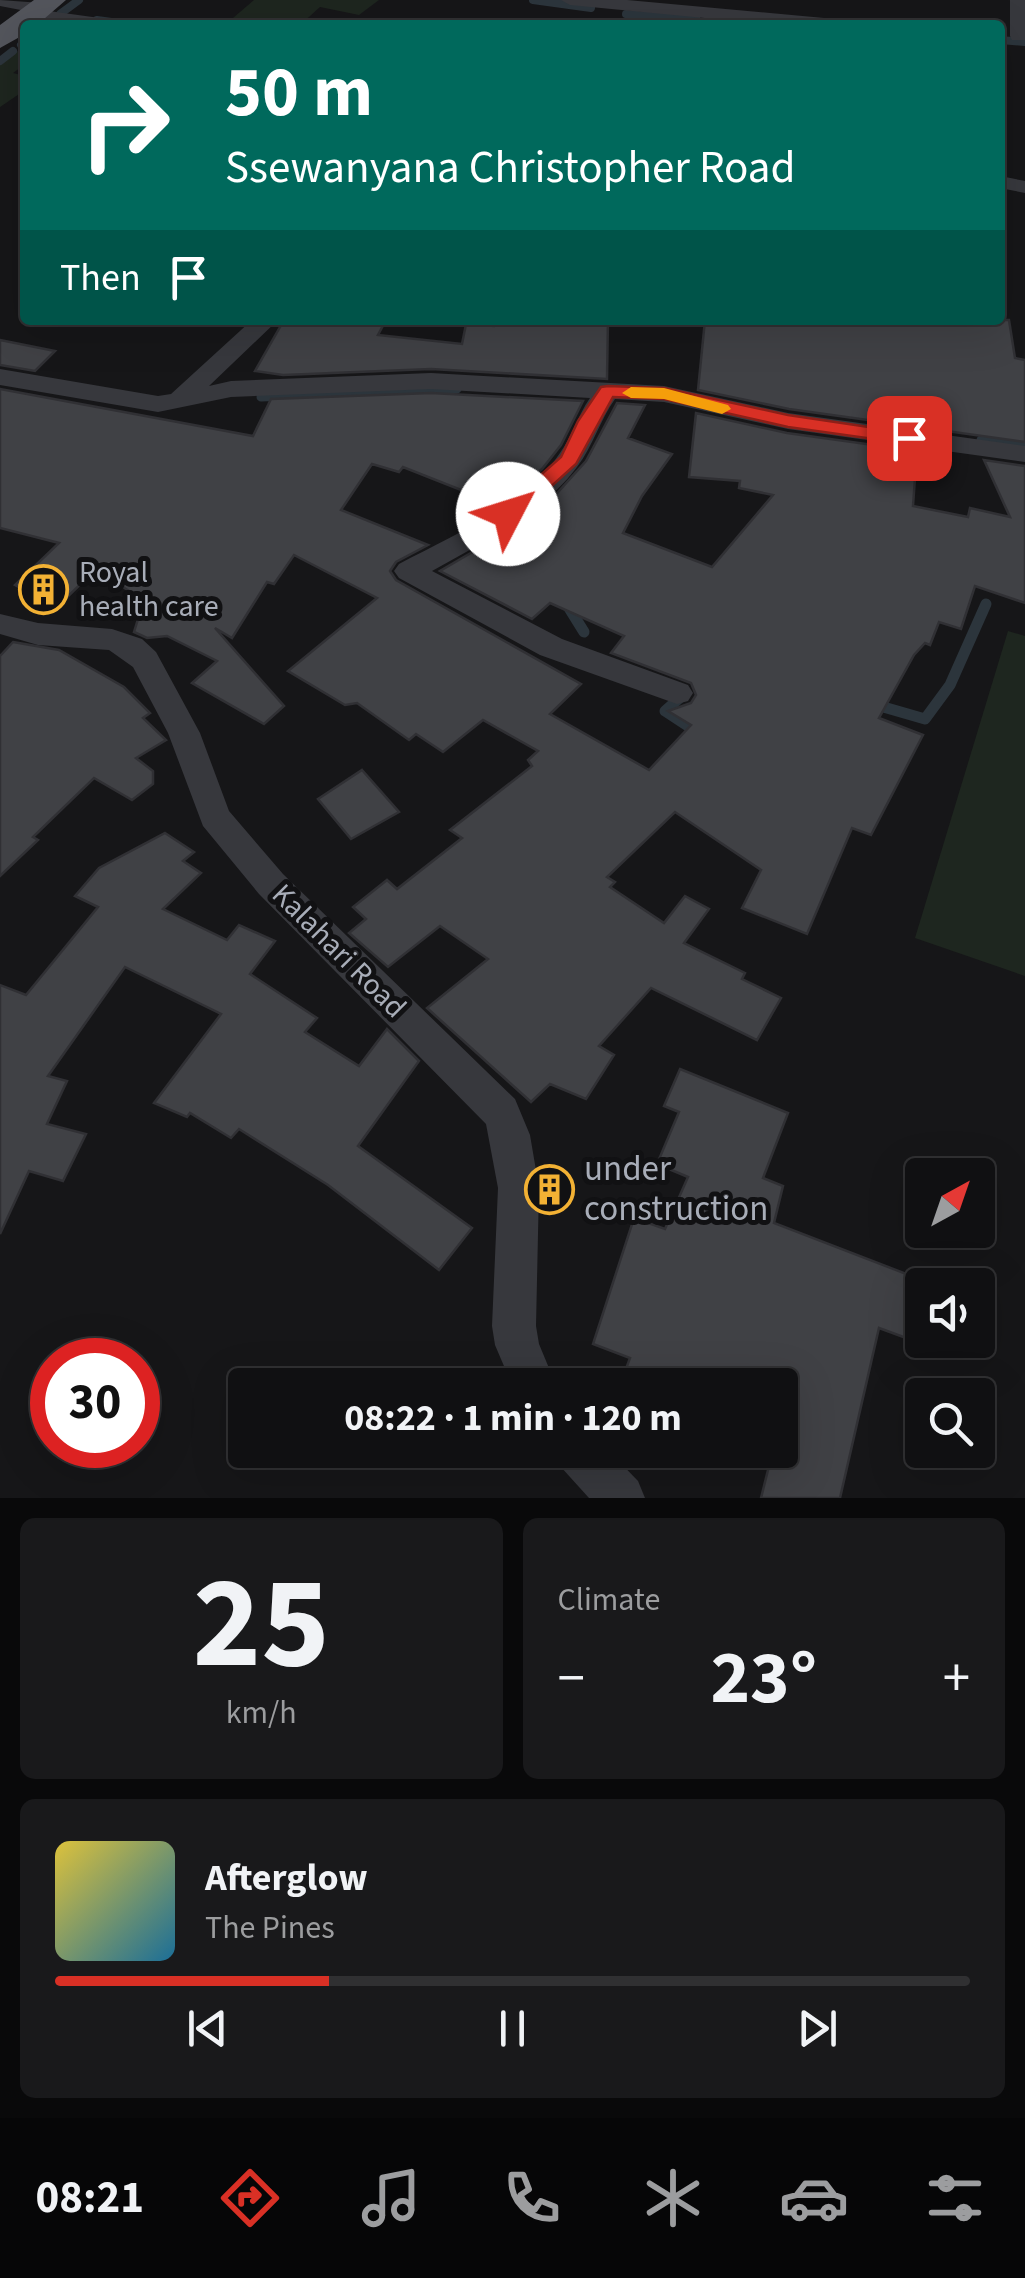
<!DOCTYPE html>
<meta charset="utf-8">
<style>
:root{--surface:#101012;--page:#19191b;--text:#f1f3f6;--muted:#9c9d9f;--line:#303032;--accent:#d93025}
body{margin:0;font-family:"Source Sans 3",sans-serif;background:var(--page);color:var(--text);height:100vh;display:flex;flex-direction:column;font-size:38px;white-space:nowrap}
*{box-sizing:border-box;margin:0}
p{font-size:32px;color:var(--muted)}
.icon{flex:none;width:55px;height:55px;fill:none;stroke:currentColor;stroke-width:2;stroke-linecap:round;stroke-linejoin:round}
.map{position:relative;height:1498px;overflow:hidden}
.sheet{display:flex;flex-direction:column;gap:20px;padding:20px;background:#09090a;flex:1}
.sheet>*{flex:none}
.banner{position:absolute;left:20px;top:20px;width:985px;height:305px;border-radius:10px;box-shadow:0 10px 40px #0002,0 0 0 2px var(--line);background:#00695c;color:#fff;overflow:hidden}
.needle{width:65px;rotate:40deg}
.buttons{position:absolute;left:905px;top:1158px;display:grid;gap:20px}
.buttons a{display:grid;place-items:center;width:90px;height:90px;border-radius:10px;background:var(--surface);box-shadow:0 10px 40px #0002,0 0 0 2px var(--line);font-size:50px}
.speed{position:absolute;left:30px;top:1338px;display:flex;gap:20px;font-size:50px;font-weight:700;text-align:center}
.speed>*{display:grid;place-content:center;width:130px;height:130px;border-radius:50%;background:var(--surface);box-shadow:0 10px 40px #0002,0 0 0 2px var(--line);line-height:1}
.speed .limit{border:15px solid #d22;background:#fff;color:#111}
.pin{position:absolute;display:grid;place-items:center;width:85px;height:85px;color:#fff;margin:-42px;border-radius:20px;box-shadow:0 5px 15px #0006}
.me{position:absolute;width:110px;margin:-55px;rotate:50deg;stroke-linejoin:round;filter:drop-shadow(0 0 8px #0008)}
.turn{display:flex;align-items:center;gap:35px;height:210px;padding:0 40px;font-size:45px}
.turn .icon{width:130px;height:130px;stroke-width:2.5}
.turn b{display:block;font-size:70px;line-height:85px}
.then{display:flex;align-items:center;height:95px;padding:0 40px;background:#0003;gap:20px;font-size:38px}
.big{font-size:75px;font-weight:700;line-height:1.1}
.sheet .card{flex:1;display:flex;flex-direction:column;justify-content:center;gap:15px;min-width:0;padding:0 35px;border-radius:15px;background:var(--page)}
.sheet .dial{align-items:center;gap:0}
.dial b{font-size:130px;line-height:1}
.song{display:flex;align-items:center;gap:30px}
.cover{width:120px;height:120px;border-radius:15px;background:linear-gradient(135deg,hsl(50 70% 55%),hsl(200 70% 35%))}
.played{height:10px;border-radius:5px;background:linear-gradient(90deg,var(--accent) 30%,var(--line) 30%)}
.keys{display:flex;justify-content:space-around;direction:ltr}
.heat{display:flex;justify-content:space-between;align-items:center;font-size:55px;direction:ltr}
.sheet .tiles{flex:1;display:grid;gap:20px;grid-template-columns:1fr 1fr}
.card:last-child{grid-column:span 2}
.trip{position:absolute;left:228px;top:1368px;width:570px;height:100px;border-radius:10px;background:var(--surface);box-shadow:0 10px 40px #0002,0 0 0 2px var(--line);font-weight:700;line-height:100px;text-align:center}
.tabs{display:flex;height:160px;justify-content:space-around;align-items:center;background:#060607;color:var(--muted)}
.tabs .icon{width:70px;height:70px}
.tabs .active{color:var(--accent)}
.tabs b{font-size:45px;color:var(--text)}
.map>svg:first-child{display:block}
.green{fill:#1e261f}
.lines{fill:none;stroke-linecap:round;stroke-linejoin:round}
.stream-far2{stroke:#2c353c;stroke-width:8}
.stream-far1{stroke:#2c353c;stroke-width:9}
.stream{stroke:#2c353c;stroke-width:11}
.building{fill:#404145;stroke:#303034;stroke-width:2.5}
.minor{fill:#37383d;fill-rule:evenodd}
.primary{fill:#53555c;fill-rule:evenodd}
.route{fill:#d93025;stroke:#8d1f18;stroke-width:2.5}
.slow{fill:#f59e0b}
.labels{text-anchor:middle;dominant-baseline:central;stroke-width:10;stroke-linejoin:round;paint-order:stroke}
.poi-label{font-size:30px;fill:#a8adb8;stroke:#111113;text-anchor:start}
.street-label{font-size:30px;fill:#a8adb8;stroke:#111113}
.near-poi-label{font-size:35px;fill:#a8adb8;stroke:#111113;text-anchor:start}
</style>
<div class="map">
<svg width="1025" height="1498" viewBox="0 0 1025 1498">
<rect width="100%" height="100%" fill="#161618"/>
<g class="green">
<path d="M254 0H379L359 15 320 7 300 25 233 18Z"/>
<path d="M15 51 25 52V64L13 73 25 76V90L0 107V63Z"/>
<path d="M1008 631 1025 636V976L915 938Z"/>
</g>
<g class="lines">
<g class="stream-far2">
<path d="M533 0 591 8"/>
<path d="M60 14 79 0"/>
<path d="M626 14 697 20"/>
<path d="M97 20 133 25"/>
<path d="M707 21 751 25"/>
<path d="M46 25H80"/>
<path d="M1000 40 1025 42"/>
<path d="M21 45 25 42"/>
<path d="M0 61 13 51"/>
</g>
<g class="stream-far1">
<path d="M261 397 457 389"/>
<path d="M981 440 1025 445"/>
</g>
<g class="stream">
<path d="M566 603 584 632"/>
<path d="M683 695 665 711 700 734"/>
<path d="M873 704 925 719 950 685 986 604"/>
</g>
</g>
<g class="building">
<path d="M284 320H386L378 335 462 344 466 324 494 326 495 320H608L607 379 431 369 283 375 255 371Z"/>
<path d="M705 320H1009L1015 358 1025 360V442L789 409 698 390Z"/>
<path d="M0 340 55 351 35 371 0 365Z"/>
<path d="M0 389 253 436 271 399 431 393 583 401 561 445 542 469 499 505 403 467 399 472 372 464 341 510 428 545 396 562 390 571 396 580 581 684 550 714 649 770 691 725 668 711 691 703 696 695 691 683 611 653 624 636 550 603 532 619 440 571 512 529 549 502 586 461 617 403 645 405 628 438 672 454 642 496 623 533 712 567 773 495 739 488 740 481 689 477 696 413 787 433 917 451 913 506 968 517 970 508 1010 517 984 460 1025 466V603L975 586 961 629 939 622 930 645 925 643 914 655 879 718 923 735 871 835 852 828 807 934 742 908 761 870 675 812 607 877 615 882 610 887 664 923 685 896 709 909 684 943 745 973 742 979 781 998 757 1040 651 988 599 1046 614 1055 586 1099 550 1084 531 1102 427 1008 488 959 440 926 388 967 349 933 366 919 353 907 387 880 397 889 462 838 450 830 532 766 528 760 538 751 483 720 443 752 416 734 409 740 357 703 345 705 288 671 377 598 294 555 274 584 267 582 232 638 215 628 284 706 264 724 192 683 217 661 167 636 147 638 134 632 142 606H135L138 597 96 569 56 608 15 585 59 543 0 528Z"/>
<path d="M13 642 59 650 124 687 150 713 143 718 166 740 136 758 153 771V784L132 800 94 778 33 837 38 840 0 876V656Z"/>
<path d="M362 770 399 812 351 839 318 799Z"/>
<path d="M165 833 194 852 183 861 201 873 163 909 227 940 239 925 275 941 250 974 317 1018 305 1032 359 1066 387 1029 419 1061 358 1146 472 1228 439 1270 328 1185 239 1129 231 1138 190 1113 187 1117 154 1103 221 1014 125 967 48 1076 67 1081 47 1124 86 1134 63 1181 29 1171 0 1234V985L26 995 98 907 75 896 99 868Z"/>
<path d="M680 1069 788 1113 763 1178 783 1186 774 1223 922 1280V1314L917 1342 879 1328 840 1498H761L773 1450H780V1424L790 1385H620L630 1358 593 1344 634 1218 665 1229 688 1177 657 1164 679 1112 664 1106Z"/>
</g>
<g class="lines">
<g class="minor">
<path d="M0 0 42 3 48 4 49 11 107 19 116 25C86 25 56 25 27 18L26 11 0 6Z"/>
<path d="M561 0H627L835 19 844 25H777L570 5Z"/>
<path d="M1010 0H1025V40H1012L1010 36Z"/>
<path d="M1000 176 1025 181V193L1000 188Z"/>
<path d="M252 320H278L209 386 231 381 431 373 664 386 788 413 1025 446V462L788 429 664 402 615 399C600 420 593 446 577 467 541 515 483 542 432 571L562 639 688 685 693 693 688 701 677 704 540 655 399 578 394 571 399 564C453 535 525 506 560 453 572 436 578 415 590 398L431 389 231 397 158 412 0 385V369L158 396 171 394Z"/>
<path d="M0 614 38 623 112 629 142 639 156 652 200 733 229 811 283 874 515 1099 530 1135 539 1188 536 1326 539 1344 556 1385H512L495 1345 492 1326 498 1188 486 1124 259 894 203 826 168 733 133 667 109 650 38 645 0 634Z"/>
<path d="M553 1450H608L638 1481 645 1498H589L560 1466Z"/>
</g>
<path class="primary" d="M34 0H66L37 25H25V34L0 48V25Z"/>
</g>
<path class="route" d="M608 386 664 388 788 415 909 433 918 438 909 444 788 427 664 399 613 397 576 464 515 519H501V510L561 457 578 421 601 387Z"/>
<path class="slow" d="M664 388 728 405 731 409 722 414 664 399 631 398 622 393 631 387Z"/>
<defs>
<symbol id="building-ring" viewBox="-11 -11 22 22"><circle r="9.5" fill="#111113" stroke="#f2b134" stroke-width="1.5"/><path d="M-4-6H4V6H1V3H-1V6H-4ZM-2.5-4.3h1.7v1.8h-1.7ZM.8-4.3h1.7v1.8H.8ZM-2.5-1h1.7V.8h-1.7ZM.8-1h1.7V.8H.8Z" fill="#f2b134"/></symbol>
</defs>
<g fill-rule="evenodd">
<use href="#building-ring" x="16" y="562" width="55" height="55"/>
<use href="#building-ring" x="522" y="1162" width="55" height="55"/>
</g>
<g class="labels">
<g class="poi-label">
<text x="79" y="572">Royal<tspan x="79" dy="34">health care</tspan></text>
</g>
<g class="street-label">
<text transform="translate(339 951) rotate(45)">Kalahari Road</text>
</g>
<g class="near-poi-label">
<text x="584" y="1169">under<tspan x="584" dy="40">construction</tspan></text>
</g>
</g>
</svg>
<div class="buttons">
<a><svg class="needle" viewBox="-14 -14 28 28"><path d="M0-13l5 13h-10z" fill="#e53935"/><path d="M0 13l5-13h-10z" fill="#9c9d9f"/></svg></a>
<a><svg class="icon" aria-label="sound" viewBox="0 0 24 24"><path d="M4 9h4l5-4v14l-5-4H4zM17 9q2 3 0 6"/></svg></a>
<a><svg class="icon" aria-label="search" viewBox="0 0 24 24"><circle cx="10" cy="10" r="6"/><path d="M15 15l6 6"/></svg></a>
</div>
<div class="speed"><div class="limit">30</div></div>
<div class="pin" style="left:909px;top:438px;background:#d93025"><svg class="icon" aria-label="arrive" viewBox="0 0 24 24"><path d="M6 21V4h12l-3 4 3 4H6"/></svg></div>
<svg class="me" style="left:508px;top:514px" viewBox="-20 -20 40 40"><circle r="19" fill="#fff"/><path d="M0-13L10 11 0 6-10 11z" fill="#d93025"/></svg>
<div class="trip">08:22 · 1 min · 120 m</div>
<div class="banner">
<div class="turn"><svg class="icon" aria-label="right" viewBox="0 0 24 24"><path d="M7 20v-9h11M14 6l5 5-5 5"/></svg><div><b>50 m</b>Ssewanyana Christopher Road</div></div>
<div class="then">Then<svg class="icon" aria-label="arrive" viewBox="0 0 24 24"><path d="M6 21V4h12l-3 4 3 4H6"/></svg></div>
</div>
</div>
<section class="sheet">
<div class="tiles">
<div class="card dial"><b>25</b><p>km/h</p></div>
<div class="card"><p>Climate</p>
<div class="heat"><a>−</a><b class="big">23°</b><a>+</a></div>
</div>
<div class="card">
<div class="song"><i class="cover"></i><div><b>Afterglow</b><p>The Pines</p></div></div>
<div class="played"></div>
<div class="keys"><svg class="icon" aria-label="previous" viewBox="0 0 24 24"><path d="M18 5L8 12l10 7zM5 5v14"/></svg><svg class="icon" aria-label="pause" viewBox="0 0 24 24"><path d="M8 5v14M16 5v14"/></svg><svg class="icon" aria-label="next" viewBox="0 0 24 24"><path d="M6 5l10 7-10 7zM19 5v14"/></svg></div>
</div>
</div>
</section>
<nav class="tabs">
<b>08:21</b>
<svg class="icon active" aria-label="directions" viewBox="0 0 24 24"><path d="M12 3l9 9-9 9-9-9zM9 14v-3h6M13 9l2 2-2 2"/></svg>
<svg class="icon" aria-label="music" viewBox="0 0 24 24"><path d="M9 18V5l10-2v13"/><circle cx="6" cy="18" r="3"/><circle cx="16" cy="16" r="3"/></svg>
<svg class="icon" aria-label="phone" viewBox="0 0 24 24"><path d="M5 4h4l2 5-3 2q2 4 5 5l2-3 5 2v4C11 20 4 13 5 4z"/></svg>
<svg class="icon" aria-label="climate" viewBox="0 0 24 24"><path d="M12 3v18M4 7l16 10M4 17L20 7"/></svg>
<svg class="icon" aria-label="car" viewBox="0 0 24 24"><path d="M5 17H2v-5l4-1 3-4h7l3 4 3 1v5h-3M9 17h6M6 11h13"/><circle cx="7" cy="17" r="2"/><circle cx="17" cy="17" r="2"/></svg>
<svg class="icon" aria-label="filters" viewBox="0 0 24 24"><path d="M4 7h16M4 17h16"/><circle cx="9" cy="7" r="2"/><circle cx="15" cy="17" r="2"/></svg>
</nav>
